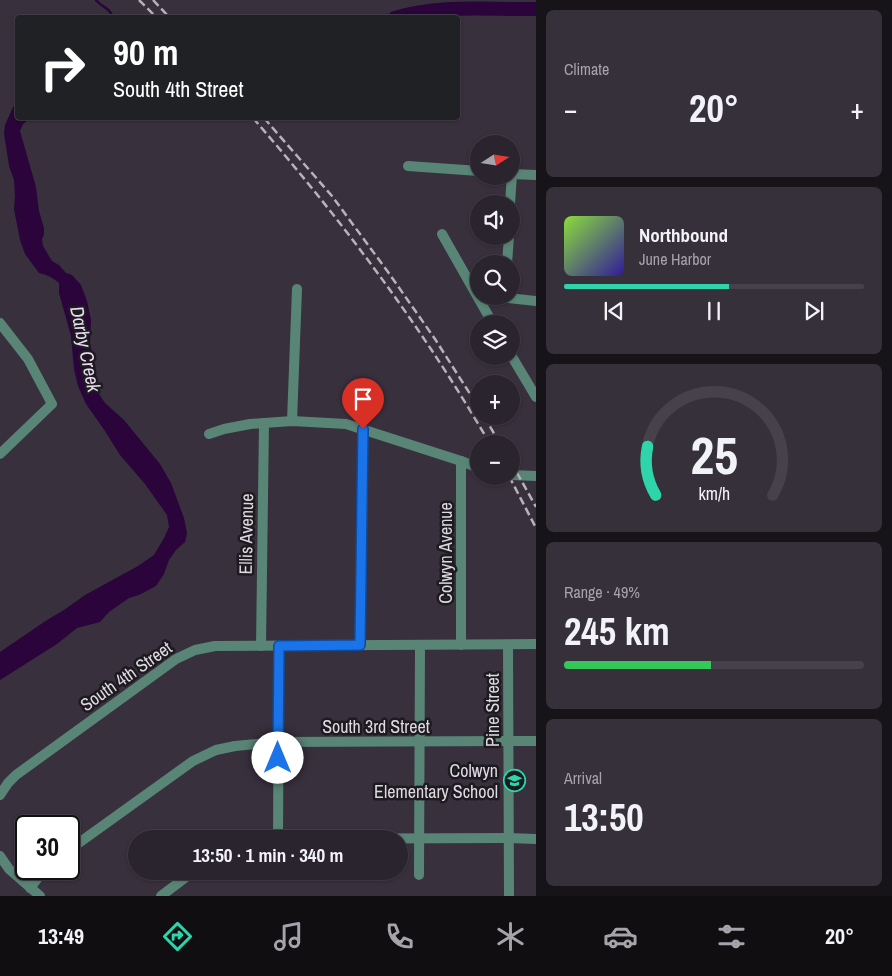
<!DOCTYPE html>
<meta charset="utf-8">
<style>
:root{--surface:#2a242e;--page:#36303a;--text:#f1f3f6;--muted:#a5a4aa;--line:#46414a;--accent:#2ed4aa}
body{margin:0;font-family:"Archivo Narrow",sans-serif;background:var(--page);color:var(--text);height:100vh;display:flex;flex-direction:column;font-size:19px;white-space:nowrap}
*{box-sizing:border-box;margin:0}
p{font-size:16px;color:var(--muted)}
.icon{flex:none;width:28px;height:28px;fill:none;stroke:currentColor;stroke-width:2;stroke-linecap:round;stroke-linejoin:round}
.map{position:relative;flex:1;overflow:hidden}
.details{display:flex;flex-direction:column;gap:10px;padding:10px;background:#171419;width:356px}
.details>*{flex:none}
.guide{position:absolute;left:15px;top:15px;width:445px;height:105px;border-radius:5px;box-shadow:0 1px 4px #0004,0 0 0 1px var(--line);background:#202124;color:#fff;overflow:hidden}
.needle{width:32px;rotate:78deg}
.tools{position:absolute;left:470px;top:135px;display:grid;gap:10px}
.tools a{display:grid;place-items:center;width:50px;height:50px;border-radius:50%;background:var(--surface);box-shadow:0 1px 4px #0004,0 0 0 1px var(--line);font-size:25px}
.speed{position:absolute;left:15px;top:815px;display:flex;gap:10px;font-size:25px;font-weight:700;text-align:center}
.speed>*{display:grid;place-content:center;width:65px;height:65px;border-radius:50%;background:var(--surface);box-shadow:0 1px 4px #0004,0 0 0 1px var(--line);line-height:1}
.speed .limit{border:2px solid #111;border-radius:8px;background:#fff;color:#111}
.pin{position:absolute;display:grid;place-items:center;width:42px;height:42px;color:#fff;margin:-51px -21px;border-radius:50% 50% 50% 0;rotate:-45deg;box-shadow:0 0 5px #0007}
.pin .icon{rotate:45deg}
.me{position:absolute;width:55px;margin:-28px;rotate:0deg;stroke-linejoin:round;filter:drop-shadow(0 0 4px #0008)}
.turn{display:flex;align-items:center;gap:18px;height:105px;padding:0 15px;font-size:22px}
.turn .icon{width:65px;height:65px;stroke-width:2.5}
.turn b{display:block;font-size:35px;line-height:42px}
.big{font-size:38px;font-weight:700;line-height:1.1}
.details .widget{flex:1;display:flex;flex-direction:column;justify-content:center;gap:8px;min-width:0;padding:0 18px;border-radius:8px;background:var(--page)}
.details .dial{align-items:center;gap:0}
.dial svg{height:130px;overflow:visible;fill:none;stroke:var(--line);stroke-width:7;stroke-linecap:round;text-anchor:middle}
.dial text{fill:var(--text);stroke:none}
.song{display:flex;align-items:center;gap:15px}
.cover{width:60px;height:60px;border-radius:8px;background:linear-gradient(135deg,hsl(90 70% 55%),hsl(250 70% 35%))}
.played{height:5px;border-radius:2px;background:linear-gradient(90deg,var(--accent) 55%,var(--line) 55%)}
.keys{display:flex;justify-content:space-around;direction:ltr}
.heat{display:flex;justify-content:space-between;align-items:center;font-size:28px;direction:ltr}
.charge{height:8px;border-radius:4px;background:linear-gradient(90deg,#34c759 49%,var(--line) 0)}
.trip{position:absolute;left:128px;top:830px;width:280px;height:50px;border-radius:25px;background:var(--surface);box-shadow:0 1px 4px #0004,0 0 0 1px var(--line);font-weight:700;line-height:50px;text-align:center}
.menu{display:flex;height:80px;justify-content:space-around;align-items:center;background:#110e12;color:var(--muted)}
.menu .icon{width:35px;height:35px}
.menu .on{color:var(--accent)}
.menu b{font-size:22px;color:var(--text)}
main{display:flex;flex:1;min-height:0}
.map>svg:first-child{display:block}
.water{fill:#2a043a}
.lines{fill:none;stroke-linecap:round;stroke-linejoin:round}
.stream{stroke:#2a043a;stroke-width:2.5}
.river{stroke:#2a043a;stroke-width:14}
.minor{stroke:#588576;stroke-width:10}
.rail{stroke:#b8b2bc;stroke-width:2.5;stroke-dasharray:8 4;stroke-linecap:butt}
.route-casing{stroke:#114b97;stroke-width:12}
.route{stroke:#1a73e8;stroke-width:9}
.labels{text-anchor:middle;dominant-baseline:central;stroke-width:5;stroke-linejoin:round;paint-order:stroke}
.street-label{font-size:18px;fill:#dfd9e2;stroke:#1d1a20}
.poi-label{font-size:18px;fill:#dfd9e2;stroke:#1d1a20;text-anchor:end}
.water-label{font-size:19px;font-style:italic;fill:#e9dcf1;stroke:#1d1a20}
</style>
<main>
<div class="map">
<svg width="536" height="896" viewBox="0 0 536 896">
<rect width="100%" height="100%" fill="#38303d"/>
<path class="water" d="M17 105 18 118H31L23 124 20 131 36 187 39 211 44 228V235L42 239 43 246 52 261 59 265 66 273 72 275 81 285 87 301 91 320 90 343 95 366 99 394 105 403 124 420 160 464 171 483 184 518 187 533 185 542 176 550 169 560 164 574 156 586 139 595 129 598 109 612 100 622 77 628 57 644 0 680V652L47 620 64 610 85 595 138 566 154 555 164 538 169 527 167 515 145 484 120 455 105 431 86 404 78 386 74 369 71 336 59 293V283C52 277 47 275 39 273L25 254 20 240 14 209 15 196 14 180 9 166 4 133 5 125 13 107Z"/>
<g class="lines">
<path class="stream" d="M96 0C103 9 109 6 113 18"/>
<path class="river" d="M395 18C441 4 489 10 536 9"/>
<g class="minor">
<path d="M408 166 479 171"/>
<path d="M511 174 536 175"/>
<path d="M510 204 512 174"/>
<path d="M442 234 493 324"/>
<path d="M507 264 509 236"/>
<path d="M489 296 536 301"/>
<path d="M0 323 28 359 52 404 0 454"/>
<path d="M511 355 536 397"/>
<path d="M292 421 297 289"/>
<path d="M209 434 224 429 250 424 292 421 346 424 461 461 479 468"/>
<path d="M511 475 536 476"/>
<path d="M360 645 363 429"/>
<path d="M461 645V461"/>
<path d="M508 645 509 896"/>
<path d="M261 646 264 423"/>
<path d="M0 795 8 783 16 775 176 659 195 650 215 646 536 644"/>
<path d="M254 839 508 838 536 839"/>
<path d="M278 839 279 646"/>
<path d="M69 850 193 761 216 750 235 746 278 742 536 741"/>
<path d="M0 856 9 869 40 896"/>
<path d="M278 874V871"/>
<path d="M419 875 420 645"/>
<path d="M30 888 45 869"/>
<path d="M161 896 194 871"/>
</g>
<g class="rail">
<path d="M139 0 157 18"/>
<path d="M153 0 170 18"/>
<path d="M253 118C340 218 423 328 490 444"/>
<path d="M264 118 332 196 388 272 435 339 479 408"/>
<path d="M484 416 500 444"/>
<path d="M511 462 536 507"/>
<path d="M509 476 536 528"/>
</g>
</g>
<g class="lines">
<defs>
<path id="route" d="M278 758 279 646 360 645 363 429"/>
</defs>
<use href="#route" class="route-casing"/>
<use href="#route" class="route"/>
</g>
<defs>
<symbol id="school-ring" viewBox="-11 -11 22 22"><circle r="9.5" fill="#1d1a20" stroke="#2ed4aa" stroke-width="1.5"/><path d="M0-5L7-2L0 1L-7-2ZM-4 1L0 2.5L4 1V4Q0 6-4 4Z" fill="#2ed4aa"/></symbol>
</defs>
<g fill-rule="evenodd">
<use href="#school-ring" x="502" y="768" width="25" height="25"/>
</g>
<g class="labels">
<g class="street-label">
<text transform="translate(246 534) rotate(-89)">Ellis Avenue</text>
<text transform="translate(445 553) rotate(-90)">Colwyn Avenue</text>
<text transform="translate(126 676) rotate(-35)">South 4th Street</text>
<text transform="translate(492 710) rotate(-90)">Pine Street</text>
<text x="376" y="726">South 3rd Street</text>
</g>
<g class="poi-label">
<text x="498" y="770">Colwyn<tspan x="498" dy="21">Elementary School</tspan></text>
</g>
<g class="water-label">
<text transform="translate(86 349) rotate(78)">Darby Creek</text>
</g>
</g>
</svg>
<div class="tools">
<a><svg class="needle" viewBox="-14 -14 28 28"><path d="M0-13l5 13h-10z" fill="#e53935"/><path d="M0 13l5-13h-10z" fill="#a5a4aa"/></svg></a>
<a><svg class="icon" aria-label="sound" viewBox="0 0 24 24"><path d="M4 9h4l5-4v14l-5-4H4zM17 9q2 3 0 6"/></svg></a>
<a><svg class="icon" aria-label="search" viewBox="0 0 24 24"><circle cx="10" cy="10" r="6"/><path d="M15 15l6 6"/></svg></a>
<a><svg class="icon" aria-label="layers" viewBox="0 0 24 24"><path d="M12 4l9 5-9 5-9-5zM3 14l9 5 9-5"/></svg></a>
<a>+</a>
<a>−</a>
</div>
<div class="speed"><div class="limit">30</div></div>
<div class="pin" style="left:363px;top:429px;background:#d93025"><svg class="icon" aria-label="arrive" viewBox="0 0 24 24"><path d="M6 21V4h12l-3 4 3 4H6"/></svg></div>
<svg class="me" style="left:278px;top:758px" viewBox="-20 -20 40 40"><circle r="19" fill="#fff"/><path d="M0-13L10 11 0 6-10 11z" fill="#1a73e8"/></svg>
<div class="trip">13:50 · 1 min · 340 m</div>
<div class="guide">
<div class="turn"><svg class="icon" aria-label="right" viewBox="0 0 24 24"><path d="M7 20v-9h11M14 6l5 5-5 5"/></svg><div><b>90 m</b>South 4th Street</div></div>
</div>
</div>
<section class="details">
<div class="widget"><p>Climate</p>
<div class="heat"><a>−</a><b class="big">20°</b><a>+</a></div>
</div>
<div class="widget">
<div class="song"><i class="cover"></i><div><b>Northbound</b><p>June Harbor</p></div></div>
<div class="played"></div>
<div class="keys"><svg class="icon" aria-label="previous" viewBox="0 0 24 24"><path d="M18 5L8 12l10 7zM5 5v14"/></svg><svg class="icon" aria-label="pause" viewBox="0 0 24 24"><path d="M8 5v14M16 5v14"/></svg><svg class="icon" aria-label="next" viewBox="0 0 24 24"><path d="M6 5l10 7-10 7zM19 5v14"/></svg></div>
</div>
<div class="widget dial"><svg viewBox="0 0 100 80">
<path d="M14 69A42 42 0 1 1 86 69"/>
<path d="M14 69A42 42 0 0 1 9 39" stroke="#2ed4aa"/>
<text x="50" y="56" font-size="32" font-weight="700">25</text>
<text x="50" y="72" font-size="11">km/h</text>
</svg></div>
<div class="widget"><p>Range · 49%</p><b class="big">245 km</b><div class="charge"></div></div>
<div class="widget"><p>Arrival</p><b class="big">13:50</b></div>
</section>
</main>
<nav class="menu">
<b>13:49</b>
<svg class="icon on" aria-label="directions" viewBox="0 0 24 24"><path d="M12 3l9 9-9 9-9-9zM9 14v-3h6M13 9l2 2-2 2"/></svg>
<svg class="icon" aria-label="music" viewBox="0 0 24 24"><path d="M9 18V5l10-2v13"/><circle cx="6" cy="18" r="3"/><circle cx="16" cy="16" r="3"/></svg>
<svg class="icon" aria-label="phone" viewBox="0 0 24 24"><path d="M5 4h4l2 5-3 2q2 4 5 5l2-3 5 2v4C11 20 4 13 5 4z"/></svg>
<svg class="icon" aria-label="climate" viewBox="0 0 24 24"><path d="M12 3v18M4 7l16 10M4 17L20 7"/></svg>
<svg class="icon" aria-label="car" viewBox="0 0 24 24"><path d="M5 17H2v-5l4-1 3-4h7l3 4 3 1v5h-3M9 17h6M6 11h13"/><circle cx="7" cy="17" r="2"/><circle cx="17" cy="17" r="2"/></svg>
<svg class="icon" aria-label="filters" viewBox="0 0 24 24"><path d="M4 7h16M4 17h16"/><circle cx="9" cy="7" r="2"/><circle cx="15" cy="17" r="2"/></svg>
<b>20°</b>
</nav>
